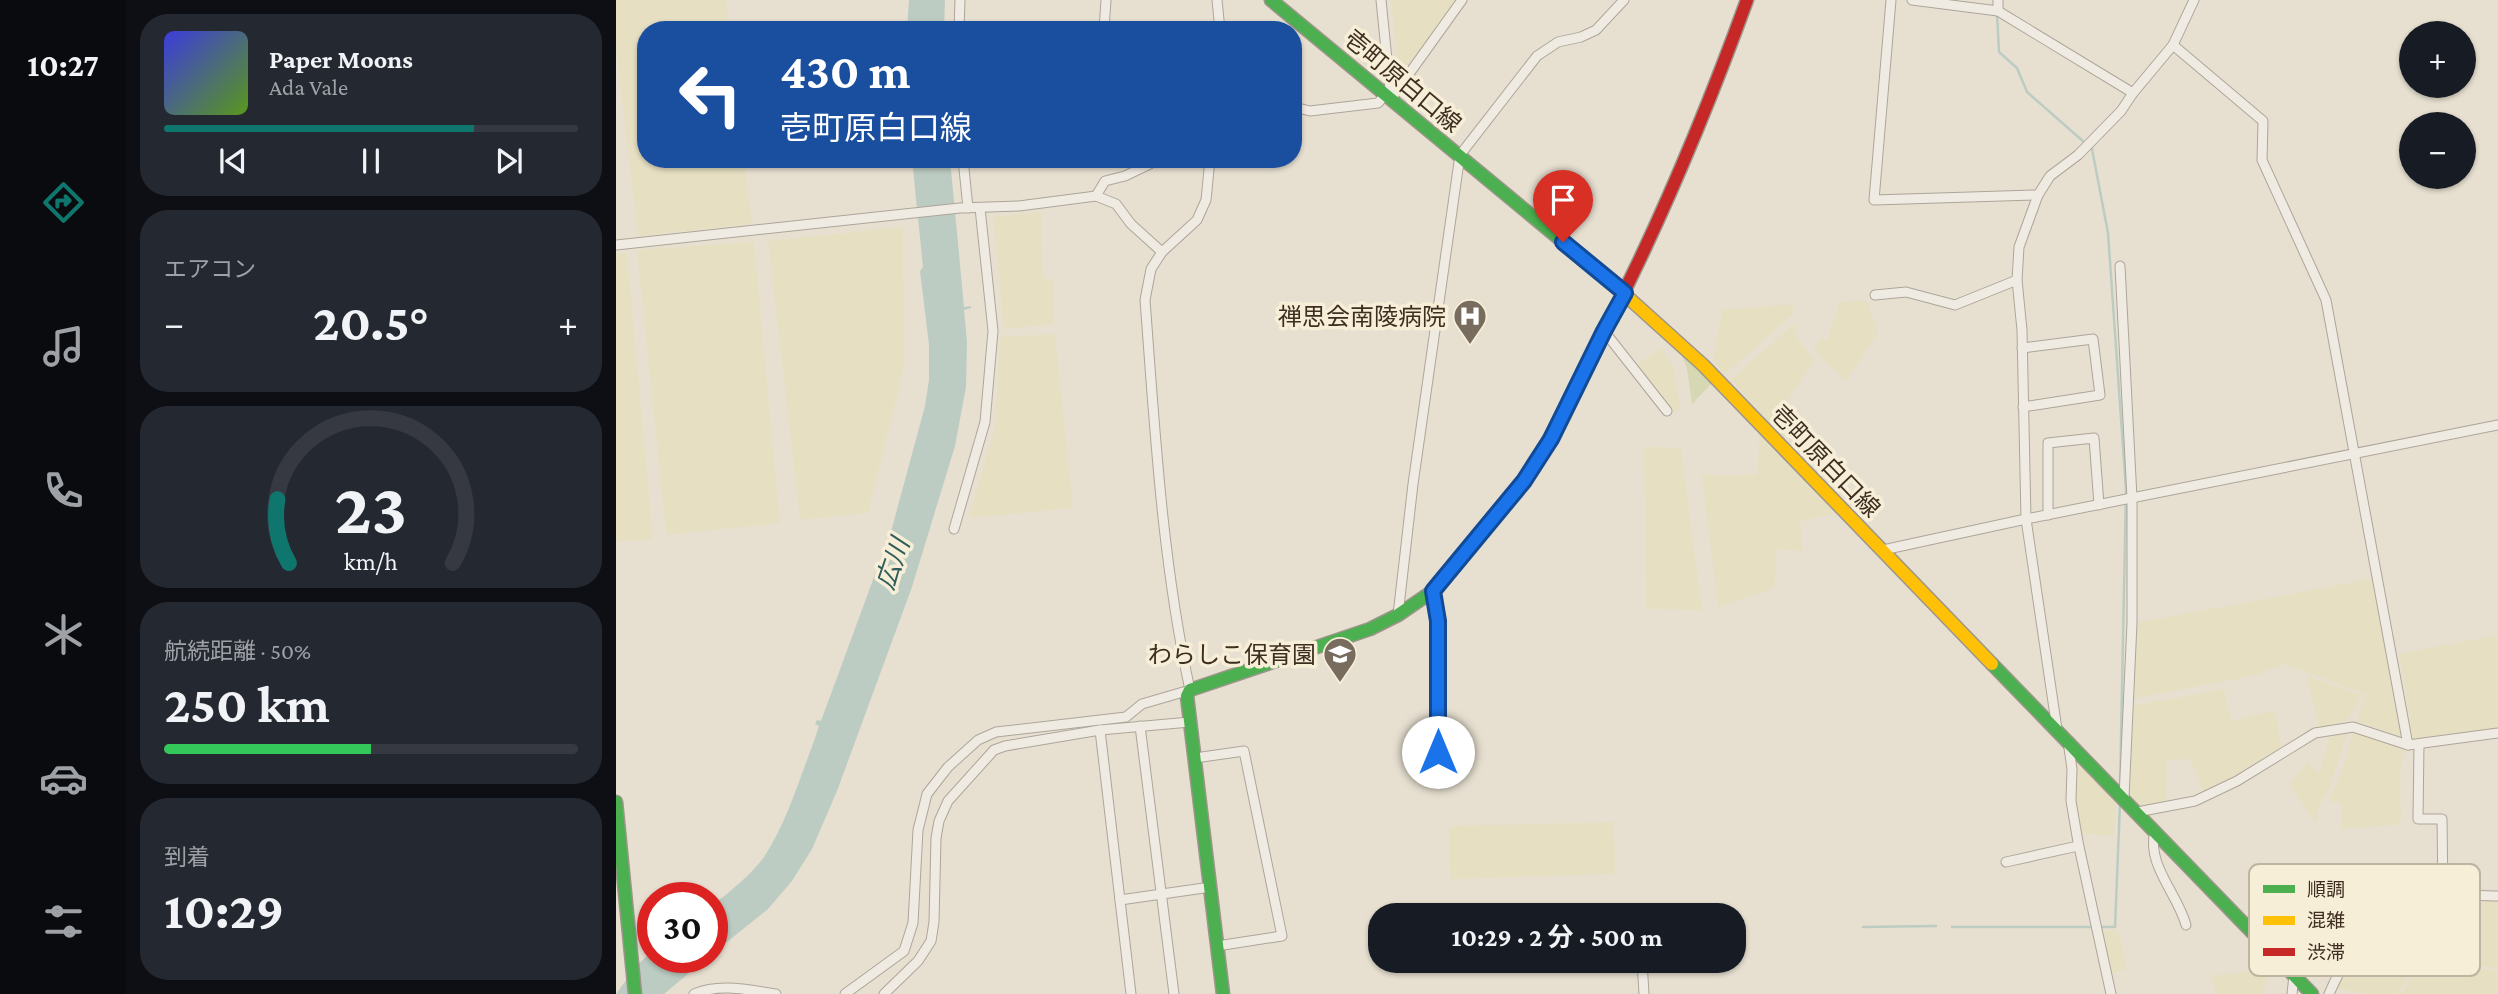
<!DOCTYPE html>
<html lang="ja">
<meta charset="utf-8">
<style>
:root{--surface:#171b24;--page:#242831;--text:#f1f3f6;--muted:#9ea1a6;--line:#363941;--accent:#0f766e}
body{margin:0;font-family:"Crimson Pro","Noto Sans JP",serif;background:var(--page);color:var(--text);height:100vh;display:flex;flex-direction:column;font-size:26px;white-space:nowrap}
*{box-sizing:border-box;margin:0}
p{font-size:23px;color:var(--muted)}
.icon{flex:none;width:38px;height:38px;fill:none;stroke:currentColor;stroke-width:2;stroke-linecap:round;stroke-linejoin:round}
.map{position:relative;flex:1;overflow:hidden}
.drawer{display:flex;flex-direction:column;gap:14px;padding:14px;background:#0d0f14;width:490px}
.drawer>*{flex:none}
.banner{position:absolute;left:21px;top:21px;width:665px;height:147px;border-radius:28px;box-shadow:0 2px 5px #0004;background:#1a4fa0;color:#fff;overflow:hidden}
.controls{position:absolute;left:1783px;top:21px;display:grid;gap:14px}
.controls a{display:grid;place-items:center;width:77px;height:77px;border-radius:50%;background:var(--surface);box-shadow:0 2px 5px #0004;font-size:35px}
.speed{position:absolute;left:21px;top:882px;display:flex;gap:14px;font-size:35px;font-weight:700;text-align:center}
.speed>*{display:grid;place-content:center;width:91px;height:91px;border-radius:50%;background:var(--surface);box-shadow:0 2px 5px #0004;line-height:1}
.speed .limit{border:10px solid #d22;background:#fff;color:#111}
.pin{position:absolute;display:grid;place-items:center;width:60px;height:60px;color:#fff;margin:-72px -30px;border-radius:50% 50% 50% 0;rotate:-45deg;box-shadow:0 0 7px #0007}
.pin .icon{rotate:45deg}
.me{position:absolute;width:77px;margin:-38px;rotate:0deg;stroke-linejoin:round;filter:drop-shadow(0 0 5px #0008)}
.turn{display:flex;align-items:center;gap:24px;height:147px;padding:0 28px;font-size:32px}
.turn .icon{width:91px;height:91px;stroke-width:2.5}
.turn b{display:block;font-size:49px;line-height:60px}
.big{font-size:52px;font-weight:700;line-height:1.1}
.drawer .card{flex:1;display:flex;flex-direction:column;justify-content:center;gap:10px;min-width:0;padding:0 24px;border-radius:28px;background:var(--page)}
.drawer .dial{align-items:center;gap:0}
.dial svg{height:182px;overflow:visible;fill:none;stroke:var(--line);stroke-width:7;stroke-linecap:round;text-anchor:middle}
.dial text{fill:var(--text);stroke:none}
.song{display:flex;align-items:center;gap:21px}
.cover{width:84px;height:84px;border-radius:10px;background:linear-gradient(135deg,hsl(240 70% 55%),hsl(90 70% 35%))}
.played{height:7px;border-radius:4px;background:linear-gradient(90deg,var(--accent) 75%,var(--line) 75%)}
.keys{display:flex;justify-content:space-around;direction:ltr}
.heat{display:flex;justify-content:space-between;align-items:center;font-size:38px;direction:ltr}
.charge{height:10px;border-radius:5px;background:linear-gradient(90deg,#34c759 50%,var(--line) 0)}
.trip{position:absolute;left:752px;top:903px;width:378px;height:70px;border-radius:28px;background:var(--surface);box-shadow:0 2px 5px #0004;font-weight:700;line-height:70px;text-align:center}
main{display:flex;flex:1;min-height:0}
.menu{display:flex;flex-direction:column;width:126px;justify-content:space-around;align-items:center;background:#090b0e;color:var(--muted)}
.menu .icon{width:49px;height:49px}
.menu .active{color:var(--accent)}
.menu b{font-size:32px;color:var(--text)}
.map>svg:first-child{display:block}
.farmland{fill:#e6dfc2}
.green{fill:#d6d7b3}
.water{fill:#bcccc2}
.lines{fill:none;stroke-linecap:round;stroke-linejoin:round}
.stream{stroke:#bcccc2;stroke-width:2.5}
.street-casing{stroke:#ada599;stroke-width:11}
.fast-casing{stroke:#9c958a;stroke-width:15}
.slow-casing{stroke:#9c958a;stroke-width:15}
.jam-casing{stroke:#9c958a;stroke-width:15}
.street{stroke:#efebe3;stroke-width:9}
.fast{stroke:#4caf50;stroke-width:12}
.slow{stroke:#ffc107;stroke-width:12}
.jam{stroke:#c62828;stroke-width:12}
.route-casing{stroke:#114b97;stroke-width:18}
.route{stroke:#1a73e8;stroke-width:12}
.labels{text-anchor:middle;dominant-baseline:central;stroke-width:7;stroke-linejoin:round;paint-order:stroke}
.street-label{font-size:24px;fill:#3d2e20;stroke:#f7eed8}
.poi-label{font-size:24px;fill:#3d2e20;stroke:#f7eed8;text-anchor:end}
.water-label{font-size:26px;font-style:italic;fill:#2f5d5a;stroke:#f7eed8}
.key{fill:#f7eed8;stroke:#bfb4a1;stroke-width:2}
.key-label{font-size:19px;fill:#3d2e20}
</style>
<main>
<nav class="menu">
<b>10:27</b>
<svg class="icon active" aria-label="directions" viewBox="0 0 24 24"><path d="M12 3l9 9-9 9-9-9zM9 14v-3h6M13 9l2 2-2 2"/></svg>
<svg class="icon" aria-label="music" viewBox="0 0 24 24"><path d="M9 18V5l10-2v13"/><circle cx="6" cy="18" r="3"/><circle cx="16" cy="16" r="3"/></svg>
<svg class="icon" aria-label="phone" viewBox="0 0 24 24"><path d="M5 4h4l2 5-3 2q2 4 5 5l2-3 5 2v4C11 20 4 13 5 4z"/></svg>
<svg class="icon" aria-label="climate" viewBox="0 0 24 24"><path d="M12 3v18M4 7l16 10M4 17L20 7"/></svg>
<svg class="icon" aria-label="car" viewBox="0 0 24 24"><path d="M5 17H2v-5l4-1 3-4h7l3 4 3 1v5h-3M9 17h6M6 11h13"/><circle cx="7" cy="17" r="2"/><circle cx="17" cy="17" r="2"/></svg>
<svg class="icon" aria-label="filters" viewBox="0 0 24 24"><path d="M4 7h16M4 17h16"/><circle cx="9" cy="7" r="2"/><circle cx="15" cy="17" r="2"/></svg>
</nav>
<section class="drawer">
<div class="card">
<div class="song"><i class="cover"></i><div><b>Paper Moons</b><p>Ada Vale</p></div></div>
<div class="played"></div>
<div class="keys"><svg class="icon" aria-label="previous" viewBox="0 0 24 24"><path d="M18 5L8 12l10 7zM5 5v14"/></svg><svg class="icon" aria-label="pause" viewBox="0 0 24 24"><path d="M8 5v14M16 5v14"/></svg><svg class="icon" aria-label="next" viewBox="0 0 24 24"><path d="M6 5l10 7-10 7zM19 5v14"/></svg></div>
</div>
<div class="card"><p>エアコン</p>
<div class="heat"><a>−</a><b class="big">20.5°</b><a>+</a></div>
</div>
<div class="card dial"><svg viewBox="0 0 100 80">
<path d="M14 69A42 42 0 1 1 86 69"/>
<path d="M14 69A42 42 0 0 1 9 41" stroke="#0f766e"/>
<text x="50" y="56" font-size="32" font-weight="700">23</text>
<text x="50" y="72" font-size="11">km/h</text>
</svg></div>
<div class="card"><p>航続距離 · 50%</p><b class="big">250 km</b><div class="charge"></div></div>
<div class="card"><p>到着</p><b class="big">10:29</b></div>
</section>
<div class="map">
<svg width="1882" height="994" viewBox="0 0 1882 994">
<rect width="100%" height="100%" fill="#e7e0d1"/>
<g class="farmland">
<path d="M0 0H110L113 30H30V159H128L136 224 22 236 0 47Z"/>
<path d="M775 0H839L783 83Z"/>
<path d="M425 212 427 277 438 282 437 324 388 329 377 217Z"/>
<path d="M287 227 288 368 252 513 184 520 152 241Z"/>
<path d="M138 242 164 523 50 535 21 250Z"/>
<path d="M11 253 37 539 0 542V254Z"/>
<path d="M1251 301 1262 332 1230 381 1198 351 1204 338 1211 341 1224 302Z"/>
<path d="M1177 304 1176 315 1108 375 1097 359 1106 310Z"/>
<path d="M1178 324 1183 340 1198 361 1167 407 1179 422 1168 437 1114 380Z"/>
<path d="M439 334 457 508 353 518 379 428 384 337Z"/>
<path d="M1045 349 1058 368 1064 406 1058 413 1020 364Z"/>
<path d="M1144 433 1224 512 1184 522 1187 551 1161 549 1158 588 1102 607 1086 475H1141Z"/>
<path d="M1028 447 1065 448 1086 610 1030 609Z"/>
<path d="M1758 578 1787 734 1783 736 1741 721 1749 694 1668 664 1641 675 1516 699V623L1656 598Z"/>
<path d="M1882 635V730L1797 738 1783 654Z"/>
<path d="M1691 676 1746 695 1731 721 1703 728Z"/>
<path d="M1608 689 1616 721 1659 710 1665 748 1588 793 1574 759 1551 760 1550 801 1520 806 1512 797 1515 706Z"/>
<path d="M1732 731 1712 792 1702 807 1700 824 1674 785 1692 761 1703 773 1715 733Z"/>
<path d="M1737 733 1750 735 1789 750 1784 769 1785 819 1780 825 1725 829V802H1716L1713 800 1728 766Z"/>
<path d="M1458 753 1501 799 1498 836 1463 833 1457 801 1461 780Z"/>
<path d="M998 822 999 874 834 879 833 826Z"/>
<path d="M1807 895 1882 899V968L1804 959 1781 994H1752L1720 989 1724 974 1759 928Z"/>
<path d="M1485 930 1503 931 1511 969 1496 973Z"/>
<path d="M1805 961 1882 971V994H1785Z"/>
<path d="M1637 966 1654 976 1646 994H1600L1595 976 1635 971Z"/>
</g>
<path class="green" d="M1064 351 1097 382 1076 404 1071 368Z"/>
<g class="water">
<path d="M293 0H329L328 30H291Z"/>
<path d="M296 159H334L348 307 355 306V308L348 310 351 342 350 387 339 446 296 587 221 791 196 849 176 881 152 909 96 954V906C114 891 134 876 148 857 171 822 183 780 198 741L203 726 199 724 201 720 205 721 276 528 309 406 313 380V345L304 271 307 267Z"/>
<path d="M37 951V957H92L48 994H0L22 964Z"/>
</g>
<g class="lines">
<g class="stream">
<path d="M1381 14 1383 52 1401 68 1411 92 1476 149 1492 233 1510 490 1504 788"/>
<path d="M1247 927 1320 926"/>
<path d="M1336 927H1476"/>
<path d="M1487 927H1499L1504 803"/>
</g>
<defs>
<g id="street">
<path d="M601 0 604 30"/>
<path d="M765 0 775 99"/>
<path d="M1275 0 1258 200 1422 195"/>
<path d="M1296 0 1382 11 1517 93"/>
<path d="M1382 0V11"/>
<path d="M343 30 344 0"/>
<path d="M488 30 490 0"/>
<path d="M1557 45 1647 121 1646 160 1710 300 1792 745"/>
<path d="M775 99 846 0"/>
<path d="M677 104 678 107 694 111 762 103 770 94"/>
<path d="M347 159 352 208"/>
<path d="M480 196 489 181 509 176 534 164 531 159"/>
<path d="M0 245 344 208 403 206 480 196 500 204 515 224 546 252"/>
<path d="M1504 266 1516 498V623L1508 798"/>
<path d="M1259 295 1290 292 1339 305 1401 280"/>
<path d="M988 331 1051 411"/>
<path d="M1406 348 1477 339 1484 395 1407 407"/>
<path d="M1432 515V443L1478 438 1483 505"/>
<path d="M338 529 369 422 377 331 364 208"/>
<path d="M1267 550 1410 519 1882 425"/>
<path d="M817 591 822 621V752"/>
<path d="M782 615 797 484 844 155 921 56 942 42 965 37 980 30 1008 0"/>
<path d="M524 726 558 994"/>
<path d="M1441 729 1410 519 1406 330 1401 280 1403 247 1422 195 1434 176 1462 155 1505 111 1517 93 1557 45 1578 0"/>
<path d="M484 730 515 994"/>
<path d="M1452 741 1456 769 1455 801 1462 842 1495 994"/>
<path d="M1803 744 1802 819H1826L1827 895"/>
<path d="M579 758 628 751 666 936 601 946"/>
<path d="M1521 812 1579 801 1621 781 1699 733 1737 727 1792 745 1882 733"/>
<path d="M1539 831C1530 865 1562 894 1570 925"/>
<path d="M1390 862 1462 846"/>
<path d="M504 900 595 887"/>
<path d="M1026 961 1028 994"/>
<path d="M78 994C104 983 132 990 160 994"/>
<path d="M229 994 288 951 297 923 302 830 311 794 332 767 362 740 380 732 510 717 526 704 574 690C546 561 539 431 529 300L535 269 546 252 581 220 590 200 594 159"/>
<path d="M268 994 302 961 315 941 318 922 320 838 323 821 332 801 378 750 389 746 484 730 574 722"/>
<path d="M1676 994 1678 975"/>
<path d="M1713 994C1730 955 1760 904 1806 895 1827 892 1860 896 1882 896"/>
</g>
<g id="fast">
<path d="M655 0 986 274"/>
<path d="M1376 664 1696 994"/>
<path d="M0 802 19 994"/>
<path d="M607 994 571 696 574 690 754 629 782 615 817 591 891 502"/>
</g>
<path id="slow" d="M986 274 1087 365 1376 664"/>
<path id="jam" d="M891 502C933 451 957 390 988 332 1043 225 1090 113 1131 0"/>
</defs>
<use href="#street" class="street-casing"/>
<use href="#fast" class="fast-casing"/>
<use href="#slow" class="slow-casing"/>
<use href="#jam" class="jam-casing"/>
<use href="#street" class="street"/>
<use href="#fast" class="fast"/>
<use href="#slow" class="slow"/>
<use href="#jam" class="jam"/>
</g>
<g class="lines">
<defs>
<path id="route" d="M822 752V621L817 591 908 481 935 439 988 331 1009 293 947 242"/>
</defs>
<use href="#route" class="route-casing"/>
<use href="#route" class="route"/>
</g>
<defs>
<symbol id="hospital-pin" viewBox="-11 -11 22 30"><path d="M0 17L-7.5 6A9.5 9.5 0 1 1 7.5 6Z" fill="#786c5e" stroke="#f7eed8"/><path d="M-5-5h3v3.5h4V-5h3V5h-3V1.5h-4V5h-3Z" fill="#fff"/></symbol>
<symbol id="school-pin" viewBox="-11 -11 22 30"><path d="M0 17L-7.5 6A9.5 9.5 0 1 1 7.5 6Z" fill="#786c5e" stroke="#f7eed8"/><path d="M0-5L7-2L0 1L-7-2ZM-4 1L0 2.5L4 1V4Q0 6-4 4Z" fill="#fff"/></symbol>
</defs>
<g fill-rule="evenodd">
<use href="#hospital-pin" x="835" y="297" width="38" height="52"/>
<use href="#school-pin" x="705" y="635" width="38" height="52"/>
</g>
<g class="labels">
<g class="street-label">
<text transform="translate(787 81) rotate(40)">壱町原白口線</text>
<text transform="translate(1210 461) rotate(46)">壱町原白口線</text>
</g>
<g class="poi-label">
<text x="830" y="316">禅思会南陵病院</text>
<text x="700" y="654">わらしこ保育園</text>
</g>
<g class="water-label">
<text transform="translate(277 564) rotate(-71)">広川</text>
</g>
</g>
<rect x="1633" y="864" width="231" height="112" rx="10" class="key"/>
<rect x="1647" y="885" width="32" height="8" fill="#4caf50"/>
<rect x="1647" y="916" width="32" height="9" fill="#ffc107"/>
<rect x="1647" y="948" width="32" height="8" fill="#c62828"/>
<g class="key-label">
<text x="1691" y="896">順調</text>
<text x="1691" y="927">混雑</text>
<text x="1691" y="959">渋滞</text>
</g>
</svg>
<div class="controls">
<a>+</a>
<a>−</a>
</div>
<div class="speed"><div class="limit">30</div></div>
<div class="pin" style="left:947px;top:242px;background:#d93025"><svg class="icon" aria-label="arrive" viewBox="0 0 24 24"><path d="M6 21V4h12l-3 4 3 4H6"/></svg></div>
<svg class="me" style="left:822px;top:752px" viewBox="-20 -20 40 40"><circle r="19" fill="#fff"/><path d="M0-13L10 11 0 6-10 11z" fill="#1a73e8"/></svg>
<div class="trip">10:29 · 2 分 · 500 m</div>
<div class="banner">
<div class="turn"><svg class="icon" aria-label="left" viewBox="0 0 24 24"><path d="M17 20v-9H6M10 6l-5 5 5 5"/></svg><div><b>430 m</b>壱町原白口線</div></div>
</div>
</div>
</main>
